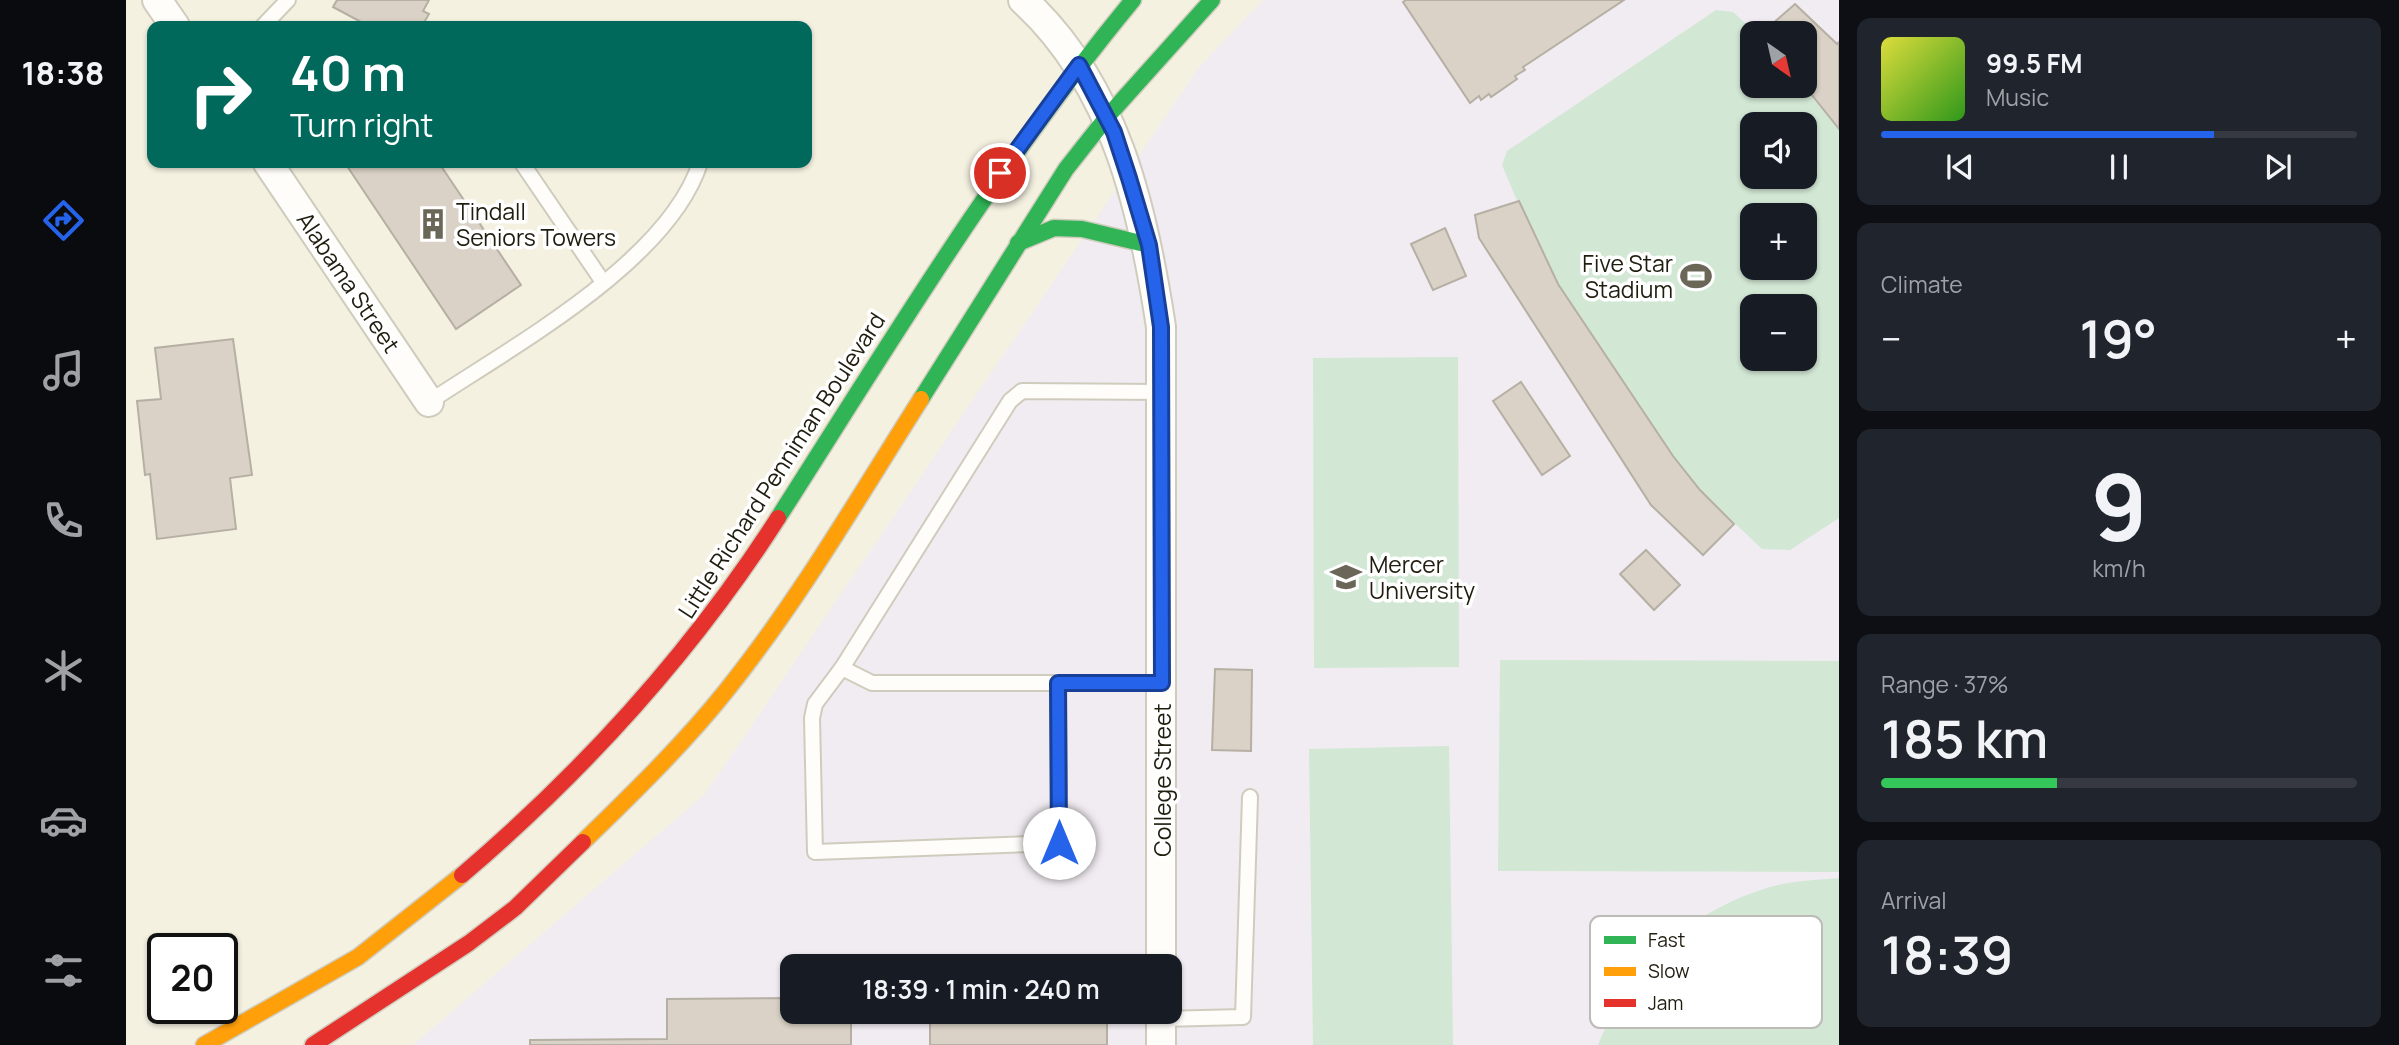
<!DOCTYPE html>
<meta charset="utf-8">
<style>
:root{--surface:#171b24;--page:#20242c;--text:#f1f3f6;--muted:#9ea1a6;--line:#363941;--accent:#2563eb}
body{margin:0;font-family:Manrope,sans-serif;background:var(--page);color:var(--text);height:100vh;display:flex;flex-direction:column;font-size:26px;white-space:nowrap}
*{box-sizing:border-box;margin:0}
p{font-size:23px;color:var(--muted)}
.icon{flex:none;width:38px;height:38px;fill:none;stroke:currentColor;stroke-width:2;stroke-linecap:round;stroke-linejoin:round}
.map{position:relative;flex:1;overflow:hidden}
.side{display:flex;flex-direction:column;gap:18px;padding:18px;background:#0d0f14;width:560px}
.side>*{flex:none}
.guide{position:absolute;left:21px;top:21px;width:665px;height:147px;border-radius:14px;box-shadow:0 2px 5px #0004;background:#00695c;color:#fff;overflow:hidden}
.needle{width:46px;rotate:146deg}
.controls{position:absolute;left:1614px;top:21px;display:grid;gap:14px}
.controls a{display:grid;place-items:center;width:77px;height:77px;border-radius:14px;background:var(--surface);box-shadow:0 2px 5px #0004;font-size:35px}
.speed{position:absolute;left:21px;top:933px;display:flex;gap:14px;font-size:35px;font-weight:700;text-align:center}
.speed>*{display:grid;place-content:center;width:91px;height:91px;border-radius:50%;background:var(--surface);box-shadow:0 2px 5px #0004;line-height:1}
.speed .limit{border:4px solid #111;border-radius:10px;background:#fff;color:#111}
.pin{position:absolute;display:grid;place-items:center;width:60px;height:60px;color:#fff;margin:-30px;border:4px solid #fff;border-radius:50%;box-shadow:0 2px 7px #0007}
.me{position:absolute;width:77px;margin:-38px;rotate:0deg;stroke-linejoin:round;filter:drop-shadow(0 0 5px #0008)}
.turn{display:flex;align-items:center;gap:24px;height:147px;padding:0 28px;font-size:32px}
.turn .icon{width:91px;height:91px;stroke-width:2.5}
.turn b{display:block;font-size:49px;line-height:60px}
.big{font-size:52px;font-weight:600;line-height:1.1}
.side .card{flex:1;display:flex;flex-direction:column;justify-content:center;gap:10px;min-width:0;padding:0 24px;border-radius:14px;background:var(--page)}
.side .dial{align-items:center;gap:0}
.dial b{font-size:91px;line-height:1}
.song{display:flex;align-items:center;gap:21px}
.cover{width:84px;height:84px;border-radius:10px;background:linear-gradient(135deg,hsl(60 70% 55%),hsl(110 70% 35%))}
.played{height:7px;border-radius:4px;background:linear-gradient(90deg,var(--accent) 70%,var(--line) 70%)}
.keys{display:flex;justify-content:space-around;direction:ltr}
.heat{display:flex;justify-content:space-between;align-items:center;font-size:38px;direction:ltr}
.charge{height:10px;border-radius:5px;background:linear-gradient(90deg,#34c759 37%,var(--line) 0)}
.trip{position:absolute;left:654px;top:954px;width:402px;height:70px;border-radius:14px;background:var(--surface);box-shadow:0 2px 5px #0004;font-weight:600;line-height:70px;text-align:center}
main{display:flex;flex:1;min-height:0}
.dock{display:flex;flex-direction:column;width:126px;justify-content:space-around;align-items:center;background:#090b0e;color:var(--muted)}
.dock .icon{width:49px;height:49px}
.dock .selected{color:var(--accent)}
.dock b{font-size:32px;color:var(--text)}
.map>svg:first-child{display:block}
.education{fill:#f1ecf1;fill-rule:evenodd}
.green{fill:#d2e7d4;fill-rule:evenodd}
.building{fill:#dad2c6;stroke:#b6afa4;stroke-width:2}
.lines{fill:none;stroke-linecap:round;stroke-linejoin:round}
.lane-casing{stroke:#cfccbe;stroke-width:18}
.street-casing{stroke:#cfccbe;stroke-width:32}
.fast-casing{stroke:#cfccbe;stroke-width:19}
.slow-casing{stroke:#cfccbe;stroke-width:19}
.jam-casing{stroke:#cfccbe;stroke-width:19}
.lane{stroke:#fefdfa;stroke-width:14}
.street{stroke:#fefdfa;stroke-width:28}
.fast{stroke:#30b455;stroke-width:16}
.slow{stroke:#ff9f0a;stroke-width:16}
.jam{stroke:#e5322d;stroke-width:16}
.route-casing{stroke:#184099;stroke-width:18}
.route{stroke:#2563eb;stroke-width:12}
.labels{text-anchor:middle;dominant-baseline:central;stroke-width:7;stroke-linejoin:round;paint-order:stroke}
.poi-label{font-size:23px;fill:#201d0f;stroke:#fff;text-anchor:start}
.street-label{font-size:23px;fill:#201d0f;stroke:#fff}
.key{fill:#fff;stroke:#bcbbb7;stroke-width:2}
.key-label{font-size:19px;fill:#201d0f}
</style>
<main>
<nav class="dock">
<b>18:38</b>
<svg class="icon selected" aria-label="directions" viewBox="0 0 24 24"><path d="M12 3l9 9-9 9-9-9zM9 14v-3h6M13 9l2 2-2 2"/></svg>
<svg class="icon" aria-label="music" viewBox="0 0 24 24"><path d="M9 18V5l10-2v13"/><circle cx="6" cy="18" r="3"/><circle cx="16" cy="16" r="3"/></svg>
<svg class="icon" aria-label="phone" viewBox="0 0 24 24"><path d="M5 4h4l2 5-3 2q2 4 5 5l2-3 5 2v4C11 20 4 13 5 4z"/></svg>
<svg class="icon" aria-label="climate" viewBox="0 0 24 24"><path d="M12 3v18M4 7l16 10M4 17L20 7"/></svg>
<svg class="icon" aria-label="car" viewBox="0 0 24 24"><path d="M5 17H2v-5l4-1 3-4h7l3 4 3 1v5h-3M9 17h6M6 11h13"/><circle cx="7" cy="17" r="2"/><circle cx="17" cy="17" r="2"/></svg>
<svg class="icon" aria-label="filters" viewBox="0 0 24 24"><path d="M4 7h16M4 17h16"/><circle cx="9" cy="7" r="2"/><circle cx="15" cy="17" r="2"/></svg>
</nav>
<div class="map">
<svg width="1713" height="1045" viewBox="0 0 1713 1045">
<rect width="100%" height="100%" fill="#f5f1e1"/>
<path class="education" d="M1137 0H1713V1045H287L579 794 1073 67ZM1626 33H1678V86H1626ZM1626 124H1678V177H1626ZM1626 215H1678V268H1626ZM1626 306H1678V359H1626ZM667 966H1045V1012H667Z"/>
<g class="green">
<path d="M1590 10 1607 12 1630 33H1626V86H1678V83L1713 129V518L1664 550 1636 549 1574 490 1547 456 1432 283 1409 243 1376 165 1381 151ZM1626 124H1678V177H1626ZM1626 215H1678V268H1626ZM1626 306H1678V359H1626Z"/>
<path d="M1332 357 1333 667 1188 668 1187 358Z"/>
<path d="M1374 660 1713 661V872L1372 871Z"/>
<path d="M1323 746 1327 1045H1187L1183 749Z"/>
<path d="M1713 878V1045H1472C1504 966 1561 912 1644 887 1665 881 1691 880 1713 878Z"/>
</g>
<g class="building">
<path d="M211 0H303L297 11 303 14 296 26H233L237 23 207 7Z"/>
<path d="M1280 0H1498L1397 67 1399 70 1389 76 1391 79 1365 97 1363 94 1355 100 1353 96 1344 103 1277 2Z"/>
<path d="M1669 4 1711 44 1713 42V129L1678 85V33H1636Z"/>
<path d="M219 163H313L395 285 330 329Z"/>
<path d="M1393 201 1432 284 1547 456 1574 490 1608 524 1577 555 1525 505 1353 238 1349 215Z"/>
<path d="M1319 228 1340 276 1307 290 1285 244Z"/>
<path d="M107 339 126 475 104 478 110 529 31 539 24 474 19 475 11 401 35 399 29 348Z"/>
<path d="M1395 382 1444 456 1416 475 1367 401Z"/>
<path d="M1520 550 1554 585 1528 610 1494 574Z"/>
<path d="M1089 669 1126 670 1125 751 1086 750Z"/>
<path d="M980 955 981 966H804V956Z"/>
<path d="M667 998V1012H725V1045H404V1040L541 1039V999Z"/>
<rect x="804" y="1012" width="177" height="33"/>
</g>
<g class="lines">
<defs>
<g id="lane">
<path d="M137 26 162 0"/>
<path d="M396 163 477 282"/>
<path d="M1036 392 896 391 884 401 716 668 746 683H1036"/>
<path d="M303 402C387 346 542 262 574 163"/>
<path d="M716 668 689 704 686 718 689 852 933 843 932 683"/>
<path d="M1035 1019 1117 1017 1124 797"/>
</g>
<g id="street">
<path d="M31 0 49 26"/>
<path d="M897 0C989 84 1017 208 1035 327V966"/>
<path d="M142 163 303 402"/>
<path d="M1035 1012V1045"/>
</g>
<g id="fast">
<path d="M892 243 928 228 956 229 1023 245"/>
<path d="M795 399 940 169 981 117 1086 0"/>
<path d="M652 518C765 341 873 162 1007 0"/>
</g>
<g id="slow">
<path d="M457 842C506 794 556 746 600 691 673 600 732 498 795 399"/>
<path d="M78 1045 232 957 336 875"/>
</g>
<g id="jam">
<path d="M336 875C459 770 564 655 652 518"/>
<path d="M187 1045 343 943 389 908 457 842"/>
</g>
</defs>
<use href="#lane" class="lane-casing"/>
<use href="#street" class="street-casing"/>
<use href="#fast" class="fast-casing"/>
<use href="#slow" class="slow-casing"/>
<use href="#jam" class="jam-casing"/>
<use href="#lane" class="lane"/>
<use href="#street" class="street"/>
<use href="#fast" class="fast"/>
<use href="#slow" class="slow"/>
<use href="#jam" class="jam"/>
</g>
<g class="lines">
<defs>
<path id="route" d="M874 173 953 65 988 132 1003 178 1023 245 1035 327 1036 683H932L933 843"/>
</defs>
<use href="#route" class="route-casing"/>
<use href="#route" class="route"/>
</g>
<defs>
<symbol id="building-bare" viewBox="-9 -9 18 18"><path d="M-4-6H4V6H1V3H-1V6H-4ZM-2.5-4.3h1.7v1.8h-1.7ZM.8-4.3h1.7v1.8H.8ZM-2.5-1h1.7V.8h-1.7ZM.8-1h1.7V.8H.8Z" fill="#6b6758" stroke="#fff" stroke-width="2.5" paint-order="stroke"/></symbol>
<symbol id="stadium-bare" viewBox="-9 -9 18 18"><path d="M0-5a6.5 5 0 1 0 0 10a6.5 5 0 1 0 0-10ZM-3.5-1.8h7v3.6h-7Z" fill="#6b6758" stroke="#fff" stroke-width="2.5" paint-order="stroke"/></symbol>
<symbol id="university-bare" viewBox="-9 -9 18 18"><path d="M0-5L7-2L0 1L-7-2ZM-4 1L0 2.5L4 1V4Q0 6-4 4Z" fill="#6b6758" stroke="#fff" stroke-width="2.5" paint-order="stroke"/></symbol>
</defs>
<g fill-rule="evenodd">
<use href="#building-bare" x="285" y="202" width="44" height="44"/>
<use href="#stadium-bare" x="1548" y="254" width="44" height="44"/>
<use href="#university-bare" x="1198" y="555" width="44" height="44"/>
</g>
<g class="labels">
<g class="poi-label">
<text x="330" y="211">Tindall<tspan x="330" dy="26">Seniors Towers</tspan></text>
<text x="1547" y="263" text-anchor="end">Five Star<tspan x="1547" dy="26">Stadium</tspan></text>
<text x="1243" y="564">Mercer<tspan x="1243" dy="26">University</tspan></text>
</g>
<g class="street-label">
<text transform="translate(223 282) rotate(56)">Alabama Street</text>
<text transform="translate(655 465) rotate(-57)">Little Richard Penniman Boulevard</text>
<text transform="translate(1036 780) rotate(-90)">College Street</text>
</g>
</g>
<rect x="1464" y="916" width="232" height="112" rx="10" class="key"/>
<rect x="1478" y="936" width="32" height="8" fill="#30b455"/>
<rect x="1478" y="967" width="32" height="9" fill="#ff9f0a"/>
<rect x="1478" y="999" width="32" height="8" fill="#e5322d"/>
<g class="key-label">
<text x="1522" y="947">Fast</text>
<text x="1522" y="978">Slow</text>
<text x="1522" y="1010">Jam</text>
</g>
</svg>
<div class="controls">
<a><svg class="needle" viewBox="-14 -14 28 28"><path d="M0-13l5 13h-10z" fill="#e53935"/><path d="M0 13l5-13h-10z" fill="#9ea1a6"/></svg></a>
<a><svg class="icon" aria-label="sound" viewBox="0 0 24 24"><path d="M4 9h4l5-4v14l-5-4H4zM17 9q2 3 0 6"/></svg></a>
<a>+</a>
<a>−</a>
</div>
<div class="speed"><div class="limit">20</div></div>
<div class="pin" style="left:874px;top:173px;background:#d93025"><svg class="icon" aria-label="arrive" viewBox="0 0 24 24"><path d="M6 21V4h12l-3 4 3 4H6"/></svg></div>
<svg class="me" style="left:933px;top:843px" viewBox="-20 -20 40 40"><circle r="19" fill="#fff"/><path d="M0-13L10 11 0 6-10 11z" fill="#2563eb"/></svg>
<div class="trip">18:39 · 1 min · 240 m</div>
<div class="guide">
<div class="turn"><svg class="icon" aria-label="right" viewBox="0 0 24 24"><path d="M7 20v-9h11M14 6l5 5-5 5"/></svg><div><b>40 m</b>Turn right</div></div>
</div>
</div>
<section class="side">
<div class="card">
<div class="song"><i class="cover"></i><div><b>99.5 FM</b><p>Music</p></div></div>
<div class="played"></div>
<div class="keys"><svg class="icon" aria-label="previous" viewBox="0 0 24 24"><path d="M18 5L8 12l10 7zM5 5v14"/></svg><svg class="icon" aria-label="pause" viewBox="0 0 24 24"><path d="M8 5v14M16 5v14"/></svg><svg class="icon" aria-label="next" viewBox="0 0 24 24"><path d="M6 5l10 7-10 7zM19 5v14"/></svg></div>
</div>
<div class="card"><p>Climate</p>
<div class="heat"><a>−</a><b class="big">19°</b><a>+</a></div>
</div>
<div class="card dial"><b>9</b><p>km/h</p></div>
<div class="card"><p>Range · 37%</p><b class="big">185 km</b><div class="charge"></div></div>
<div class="card"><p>Arrival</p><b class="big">18:39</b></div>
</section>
</main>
